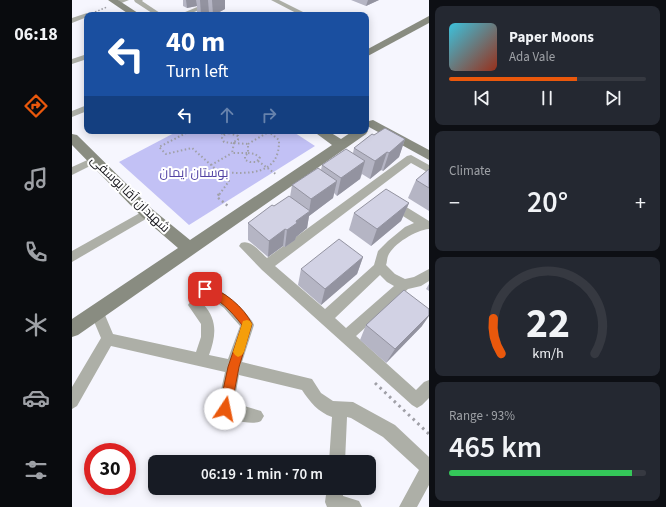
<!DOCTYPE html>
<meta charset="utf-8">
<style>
:root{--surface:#171b24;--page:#242831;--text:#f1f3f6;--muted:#9ea1a6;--line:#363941;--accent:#ea580c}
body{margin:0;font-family:"Source Sans 3",Cairo,sans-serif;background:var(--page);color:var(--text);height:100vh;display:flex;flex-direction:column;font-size:15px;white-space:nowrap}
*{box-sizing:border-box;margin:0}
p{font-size:13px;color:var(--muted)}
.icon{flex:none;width:22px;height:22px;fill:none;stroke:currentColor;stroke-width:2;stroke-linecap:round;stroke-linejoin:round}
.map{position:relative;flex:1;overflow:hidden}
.sheet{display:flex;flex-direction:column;gap:6px;padding:6px;background:#0d0f14;width:237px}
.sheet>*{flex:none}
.banner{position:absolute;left:12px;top:12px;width:285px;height:122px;border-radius:8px;box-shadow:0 2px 10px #0003;background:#1a4fa0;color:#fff;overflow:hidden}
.speed{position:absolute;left:12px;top:443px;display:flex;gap:8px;font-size:20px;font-weight:700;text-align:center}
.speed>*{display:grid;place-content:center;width:52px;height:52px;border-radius:50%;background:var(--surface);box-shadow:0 2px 10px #0003;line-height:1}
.speed .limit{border:6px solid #d22;background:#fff;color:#111}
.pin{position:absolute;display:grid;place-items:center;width:34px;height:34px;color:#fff;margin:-17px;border-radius:8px;box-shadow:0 2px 6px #0006}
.me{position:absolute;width:44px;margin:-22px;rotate:11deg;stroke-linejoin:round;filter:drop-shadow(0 0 3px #0008)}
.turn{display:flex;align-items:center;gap:14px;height:84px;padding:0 16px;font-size:18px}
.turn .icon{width:52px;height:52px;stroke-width:2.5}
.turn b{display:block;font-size:28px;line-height:34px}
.lanes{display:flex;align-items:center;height:38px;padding:0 16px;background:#0003;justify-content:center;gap:20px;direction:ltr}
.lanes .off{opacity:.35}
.big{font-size:30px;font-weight:600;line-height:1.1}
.sheet .tile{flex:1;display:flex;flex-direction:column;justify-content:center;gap:6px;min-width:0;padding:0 14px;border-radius:8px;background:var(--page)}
.sheet .dial{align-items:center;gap:0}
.dial svg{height:104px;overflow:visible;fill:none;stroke:var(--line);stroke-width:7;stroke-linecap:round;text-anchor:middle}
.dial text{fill:var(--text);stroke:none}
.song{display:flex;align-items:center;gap:12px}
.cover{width:48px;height:48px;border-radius:6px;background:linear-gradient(135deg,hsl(190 70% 55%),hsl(10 70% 35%))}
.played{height:4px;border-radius:2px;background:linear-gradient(90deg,var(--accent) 65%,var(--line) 65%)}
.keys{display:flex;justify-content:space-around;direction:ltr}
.heat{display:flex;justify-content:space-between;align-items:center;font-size:22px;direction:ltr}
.charge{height:6px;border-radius:3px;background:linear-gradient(90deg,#34c759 93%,var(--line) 0)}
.trip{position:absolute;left:76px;top:455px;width:228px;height:40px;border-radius:8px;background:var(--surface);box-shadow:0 2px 10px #0003;font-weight:600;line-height:40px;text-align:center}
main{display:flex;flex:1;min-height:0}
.tab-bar{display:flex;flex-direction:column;width:72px;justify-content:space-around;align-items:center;background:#090b0e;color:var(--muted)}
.tab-bar .icon{width:28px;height:28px}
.tab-bar .selected{color:var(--accent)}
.tab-bar b{font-size:18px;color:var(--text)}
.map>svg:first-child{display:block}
.green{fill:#c2c1f5}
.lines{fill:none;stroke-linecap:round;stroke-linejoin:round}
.path-far3{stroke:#a0a0a7;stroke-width:1.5;stroke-dasharray:1.5 2;stroke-linecap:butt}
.path-far2{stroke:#a0a0a7;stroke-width:2;stroke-dasharray:1.5 2.5;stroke-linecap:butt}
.path-far1{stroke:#a0a0a7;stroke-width:2.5;stroke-dasharray:2 3;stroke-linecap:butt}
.path{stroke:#a0a0a7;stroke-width:3;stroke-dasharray:2.5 4;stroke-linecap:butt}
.street{fill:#adafa7;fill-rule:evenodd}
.secondary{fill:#898c81;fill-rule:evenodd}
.wall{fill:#b5b5c4}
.shaded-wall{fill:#9393a0}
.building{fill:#d2d2e4;stroke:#9393a0}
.route{fill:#ea580c;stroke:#983908}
.slow{fill:#f59e0b}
.labels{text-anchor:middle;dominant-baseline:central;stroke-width:4;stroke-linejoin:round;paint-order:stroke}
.park-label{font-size:13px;fill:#5243a4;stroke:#fff}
.street-label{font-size:13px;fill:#14141a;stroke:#fff}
</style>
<main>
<nav class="tab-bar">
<b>06:18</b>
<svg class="icon selected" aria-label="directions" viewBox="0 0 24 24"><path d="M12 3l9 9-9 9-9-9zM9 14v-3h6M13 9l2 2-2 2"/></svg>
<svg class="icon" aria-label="music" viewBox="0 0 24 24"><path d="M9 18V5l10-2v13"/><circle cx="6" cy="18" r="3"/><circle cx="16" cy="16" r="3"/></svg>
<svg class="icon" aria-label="phone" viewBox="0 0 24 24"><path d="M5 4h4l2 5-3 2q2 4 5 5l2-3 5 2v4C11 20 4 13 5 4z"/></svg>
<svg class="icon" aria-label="climate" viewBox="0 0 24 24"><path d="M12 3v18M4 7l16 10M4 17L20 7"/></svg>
<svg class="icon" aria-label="car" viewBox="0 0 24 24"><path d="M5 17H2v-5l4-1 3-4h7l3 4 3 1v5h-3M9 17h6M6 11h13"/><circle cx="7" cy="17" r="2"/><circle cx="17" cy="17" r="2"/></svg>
<svg class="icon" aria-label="filters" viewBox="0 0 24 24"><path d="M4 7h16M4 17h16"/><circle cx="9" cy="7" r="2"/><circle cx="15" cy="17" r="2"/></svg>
</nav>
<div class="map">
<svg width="357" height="507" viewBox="0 0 357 507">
<rect width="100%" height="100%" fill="#f6f6fe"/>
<path class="green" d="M106 131H220L243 146 117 225 47 162Z"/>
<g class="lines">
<path class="path-far3" d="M23 12 35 7"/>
<g class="path-far2">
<path d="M118 131 87 147 94 154 120 148 157 181 147 195"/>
<path d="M146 131 152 135"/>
<path d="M157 133 166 136V140L159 143 152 142 150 138 152 135Z"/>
<path d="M162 143 176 144V153H160Z"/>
<path d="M176 144 198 131"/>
<path d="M176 153 183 154 188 158 184 162H178L173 160V156Z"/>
<path d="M186 161 205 175"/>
<path d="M139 165 160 153"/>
<path d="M148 172C176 174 208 176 207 140L196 131"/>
</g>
<path class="path-far1" d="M147 194 145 197 156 206"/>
<path class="path" d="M303 383 357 434"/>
<g class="street">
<path d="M47 0H57L47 4H43V2Z"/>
<path d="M62 0H71L70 1 91 15H83L63 2Z"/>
<path d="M142 0H151L115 15H106Z"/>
<path d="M199 0H207L237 15H228Z"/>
<path d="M15 13 18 15H15V17L0 23V18Z"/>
<path d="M165 13 171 14 172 15H162Z"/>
<path d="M15 54V59L0 64V59Z"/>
<path d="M15 105V111L0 117V111Z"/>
<path d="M339 155 357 165V173L339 163 203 266 253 309 302 265 306 251 316 241 333 227 342 223 315 206 314 203 315 200H323L357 221V229C344 230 321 244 316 256 315 258 315 263 314 265L323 274 333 279 342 277 357 269V281L349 286 336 289 284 336 344 390 352 382 357 380V398L350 405 345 408 340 405 190 270 167 246 169 243C179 239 188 252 195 258L335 156ZM308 275 315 282 322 286 274 328 263 318Z"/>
<path d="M22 157 26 158 27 160 26 162 0 175V167Z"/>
<path d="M75 209 79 210 81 213 79 216 0 262V251Z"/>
<path d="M133 284C153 291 167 304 180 321L182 325 170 362 240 379 249 393 261 401 281 402 323 425 357 457V485L345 507H327L347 470 311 437 279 418 275 417 273 462H257L260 417C246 412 238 402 230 390L167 375 162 403 189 411 192 416 189 421C179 426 158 419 148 414L145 409 153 372 39 346 5 406 0 409V387L29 338 18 312 20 308 25 306 30 308 41 334 124 352 129 337V324L116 305 128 285ZM136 296 152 308 168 326 156 359 137 355C144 336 146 320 131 304Z"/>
<path d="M255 488H271V496L287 501 290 507H255L253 502Z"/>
</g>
<g class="secondary">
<path d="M36 0H46L69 15H58Z"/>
<path d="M357 16V23L294 57V50Z"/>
<path d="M301 120 357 150V160L297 127 295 124 297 121Z"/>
<path d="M294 128 296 131 294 134 6 335 0 337V319L106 248 70 217 0 145V134L5 135 80 209 118 240 260 145 241 131H256L269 139 281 131H294Z"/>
</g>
</g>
<g class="wall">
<path d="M111 0H153V9L142 15H140L137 13 132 15H128L125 14V6L115 8 111 6Z"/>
<path d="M279 0H307L294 6Z"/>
<path d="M302 135 333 139 327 157 311 171 309 170 298 179 290 174 288 179 265 196 262 193 261 198 237 216 235 228 224 237 223 240 213 247 211 246 196 257 176 240V223L202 206 218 197 220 185 249 170 250 165 281 153 282 148Z"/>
<path d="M357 169V211L336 198 344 180Z"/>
<path d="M337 203 329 221 299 246 277 230 282 213Z"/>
<path d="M291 257 285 274 249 305 226 285 229 269Z"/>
<path d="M357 284V291L354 289Z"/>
<path d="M294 325 350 326 314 363 288 340Z"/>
</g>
<g class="shaded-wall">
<path d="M114 0H124L125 6 115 8Z"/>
<path d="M128 0H136L137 13 132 15H129Z"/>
<path d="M140 0H153V9L142 15H141Z"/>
<path d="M296 0H307L294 6Z"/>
<path d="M333 139 327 157 311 171 317 153Z"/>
<path d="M315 152 309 170 298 179 303 161Z"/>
<path d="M293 161 288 179 265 196 269 178Z"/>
<path d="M265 181 261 198 237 216 235 228 224 237 223 240 213 247 215 230 224 221 237 212 239 199Z"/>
<path d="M337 203 329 221 299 246 305 229Z"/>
<path d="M213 229 211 246 196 257 197 241Z"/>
<path d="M291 257 285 274 249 305 253 289Z"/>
<path d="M357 315V316L350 326 314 363 323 349Z"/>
</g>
<g class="building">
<path d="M313 128 333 139 317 153 315 152 303 161 282 148 300 134 302 135Z"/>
<path d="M274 149 293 161 269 178 250 165Z"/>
<path d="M246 168 265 181 239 199 220 185Z"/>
<path d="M357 169V188L344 180Z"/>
<path d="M314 189 337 203 305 229 282 213Z"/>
<path d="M217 196 238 211 224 221 225 223 215 230 213 229 197 241 176 223 200 205 202 206Z"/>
<path d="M267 239 291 257 253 289 229 269Z"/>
<path d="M332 290 357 309V315L323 349 294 325Z"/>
</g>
<path class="route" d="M133 285C152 291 172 307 180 324L167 367 159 409 157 413 153 415 149 413 147 409 156 367 170 325C159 311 147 298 130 292L129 289 130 286Z"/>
<path class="slow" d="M175 320 178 321 180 324 172 352 170 355 166 357 163 355 161 352 170 324 171 321Z"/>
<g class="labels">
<g class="park-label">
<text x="122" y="173">بوستان ایمان</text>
</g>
<g class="street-label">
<text transform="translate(58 194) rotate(44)">شهیدان آقا یوسفی</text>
</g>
</g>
</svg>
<div class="speed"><div class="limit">30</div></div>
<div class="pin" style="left:133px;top:289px;background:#d93025"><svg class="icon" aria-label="arrive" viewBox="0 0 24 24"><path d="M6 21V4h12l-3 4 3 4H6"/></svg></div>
<svg class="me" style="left:153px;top:409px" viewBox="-20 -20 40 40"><circle r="19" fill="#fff"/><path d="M0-13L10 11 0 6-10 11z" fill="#ea580c"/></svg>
<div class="trip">06:19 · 1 min · 70 m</div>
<div class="banner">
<div class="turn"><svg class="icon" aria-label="left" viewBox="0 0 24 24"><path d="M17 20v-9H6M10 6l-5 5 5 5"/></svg><div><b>40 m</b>Turn left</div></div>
<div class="lanes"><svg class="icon" aria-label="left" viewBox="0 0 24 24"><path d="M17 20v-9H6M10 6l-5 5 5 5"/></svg><svg class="icon off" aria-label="ahead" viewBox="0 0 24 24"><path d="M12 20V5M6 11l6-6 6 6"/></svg><svg class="icon off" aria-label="right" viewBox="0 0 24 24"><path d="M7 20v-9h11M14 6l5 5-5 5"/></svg></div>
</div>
</div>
<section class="sheet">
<div class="tile">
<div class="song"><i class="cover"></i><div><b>Paper Moons</b><p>Ada Vale</p></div></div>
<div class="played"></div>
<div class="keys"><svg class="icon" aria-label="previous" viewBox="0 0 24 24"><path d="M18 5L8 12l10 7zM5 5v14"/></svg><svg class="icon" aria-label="pause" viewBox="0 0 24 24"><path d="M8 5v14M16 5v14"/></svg><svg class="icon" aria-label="next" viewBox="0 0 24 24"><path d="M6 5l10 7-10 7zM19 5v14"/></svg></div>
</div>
<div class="tile"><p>Climate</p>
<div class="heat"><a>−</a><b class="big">20°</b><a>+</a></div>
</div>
<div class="tile dial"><svg viewBox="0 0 100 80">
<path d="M14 69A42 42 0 1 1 86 69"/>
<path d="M14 69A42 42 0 0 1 8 42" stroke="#ea580c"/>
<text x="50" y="56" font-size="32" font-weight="700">22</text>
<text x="50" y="72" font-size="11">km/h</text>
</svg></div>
<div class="tile"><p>Range · 93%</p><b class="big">465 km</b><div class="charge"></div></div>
</section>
</main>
